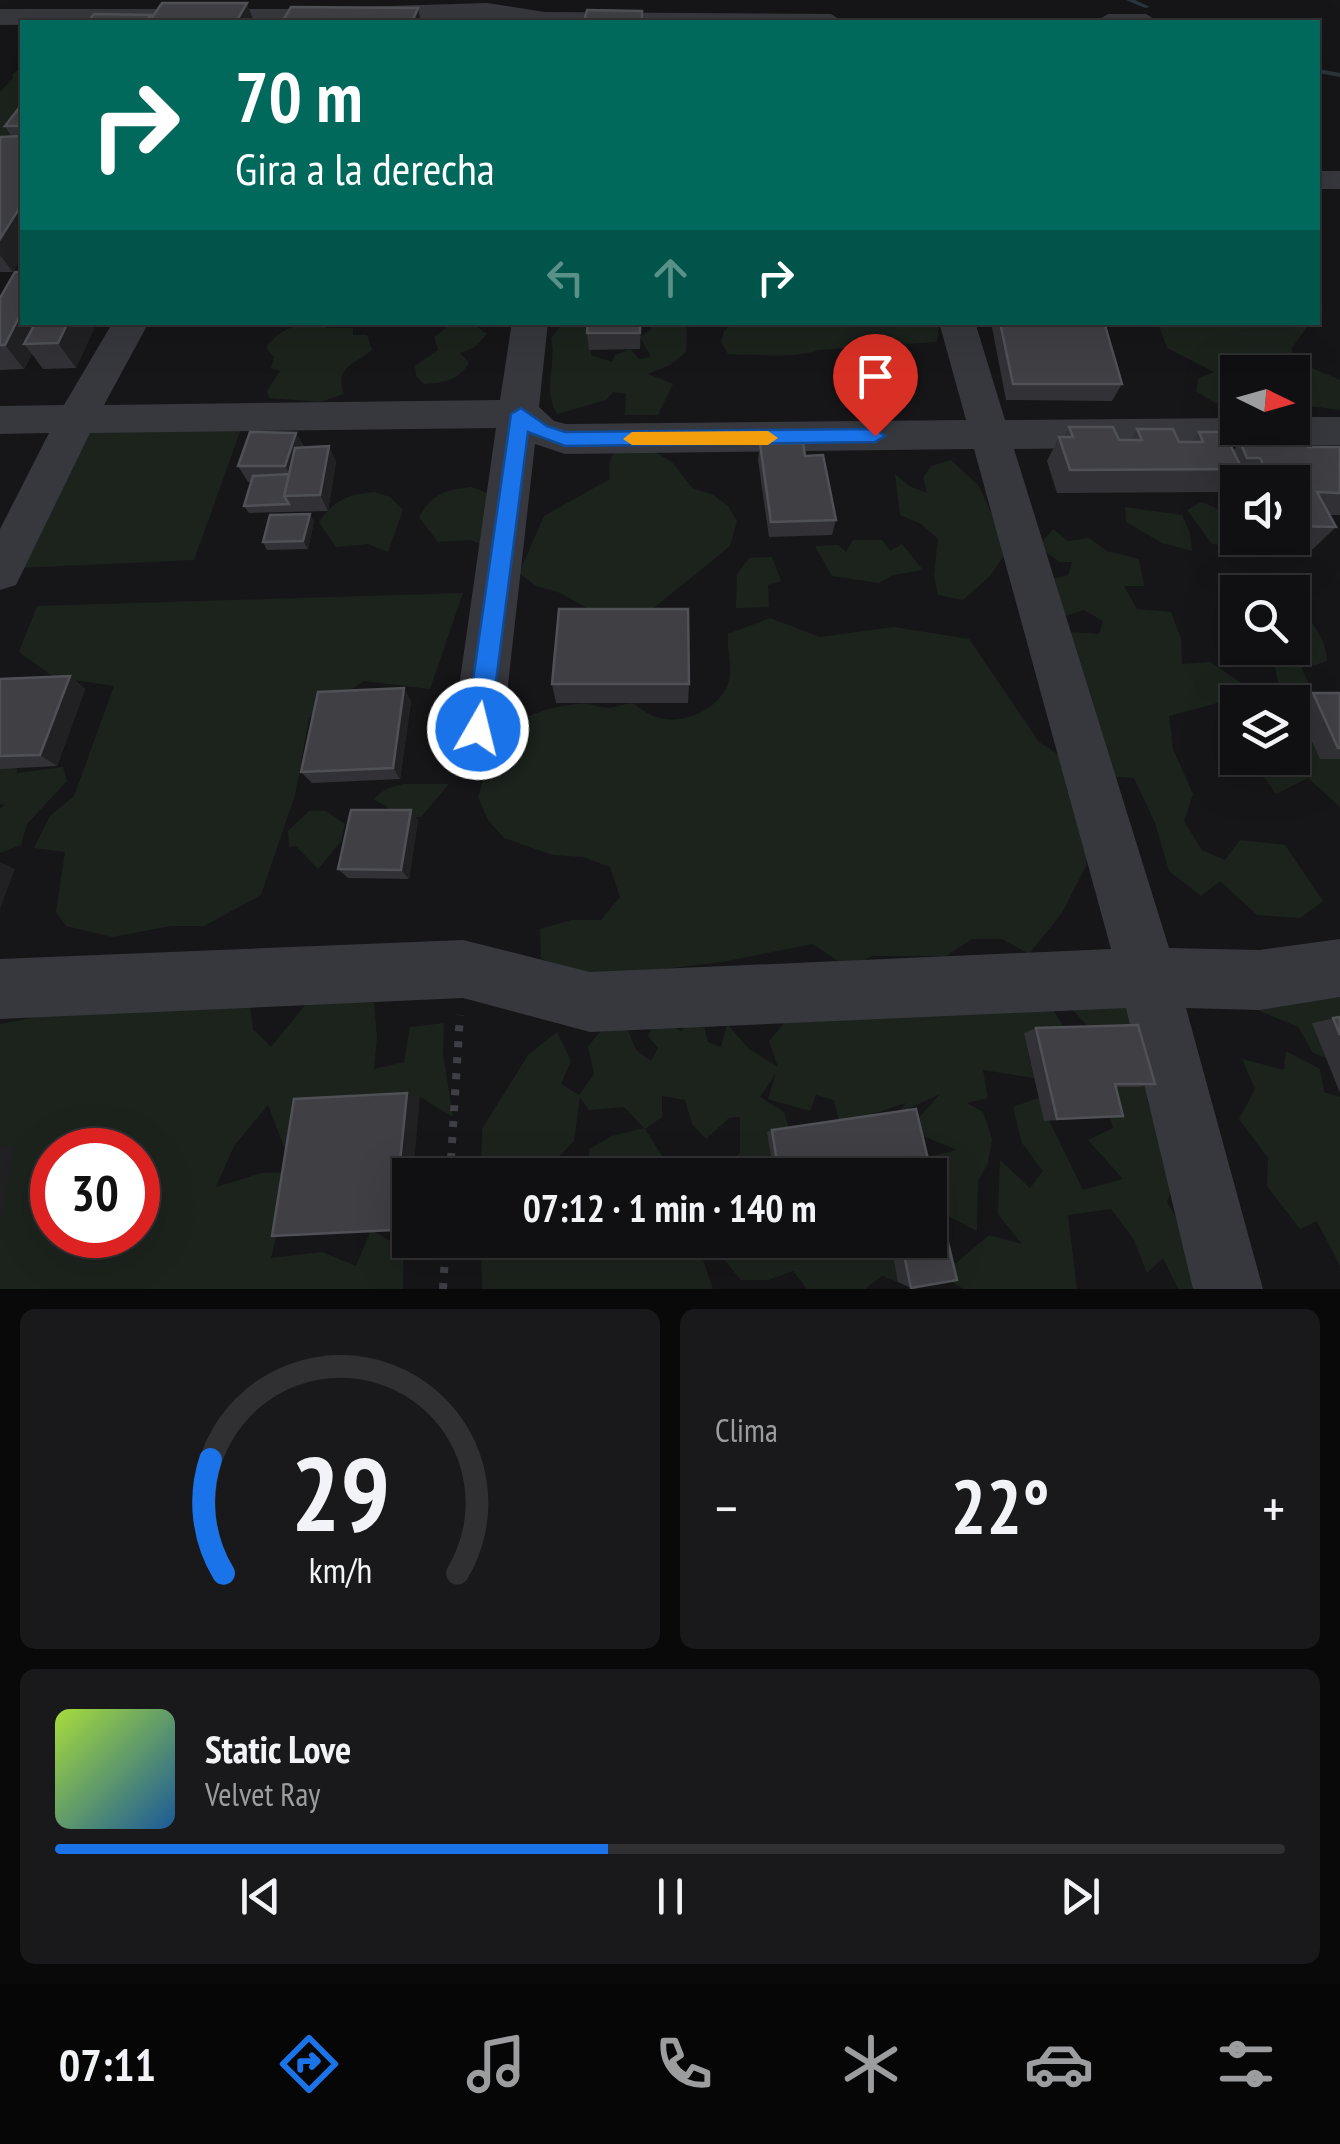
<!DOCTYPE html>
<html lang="es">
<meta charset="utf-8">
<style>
:root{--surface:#101012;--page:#19191b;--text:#f1f3f6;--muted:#9c9d9f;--line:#303032;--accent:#1a73e8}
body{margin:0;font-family:"PT Sans Narrow",sans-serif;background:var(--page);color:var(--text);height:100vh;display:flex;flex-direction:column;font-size:38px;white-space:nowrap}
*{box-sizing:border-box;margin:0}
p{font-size:32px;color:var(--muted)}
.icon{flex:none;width:55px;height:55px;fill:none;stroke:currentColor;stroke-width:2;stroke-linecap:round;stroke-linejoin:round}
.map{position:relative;height:1289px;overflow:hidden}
.details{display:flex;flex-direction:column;gap:20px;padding:20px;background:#09090a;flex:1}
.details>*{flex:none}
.banner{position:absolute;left:20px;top:20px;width:1300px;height:305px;border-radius:0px;box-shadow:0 10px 40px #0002,0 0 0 2px var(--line);background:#00695c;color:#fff;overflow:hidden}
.needle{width:65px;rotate:95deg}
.buttons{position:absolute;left:1220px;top:355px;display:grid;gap:20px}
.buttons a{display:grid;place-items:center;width:90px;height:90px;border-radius:0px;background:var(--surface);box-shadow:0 10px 40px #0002,0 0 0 2px var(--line);font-size:50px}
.speed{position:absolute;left:30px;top:1128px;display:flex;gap:20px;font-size:50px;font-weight:700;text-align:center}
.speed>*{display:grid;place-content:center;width:130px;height:130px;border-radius:50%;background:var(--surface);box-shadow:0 10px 40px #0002,0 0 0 2px var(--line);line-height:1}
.speed .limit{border:15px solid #d22;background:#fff;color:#111}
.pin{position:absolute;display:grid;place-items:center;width:85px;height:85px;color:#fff;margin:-102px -42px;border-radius:50% 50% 50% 0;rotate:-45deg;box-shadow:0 0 10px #0007}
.pin .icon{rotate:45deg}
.me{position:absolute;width:110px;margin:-55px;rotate:8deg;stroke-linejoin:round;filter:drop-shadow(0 0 8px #0008)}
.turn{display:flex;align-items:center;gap:35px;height:210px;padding:0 50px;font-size:45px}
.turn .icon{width:130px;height:130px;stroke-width:2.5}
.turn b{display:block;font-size:70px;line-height:85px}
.lanes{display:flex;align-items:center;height:95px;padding:0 50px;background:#0003;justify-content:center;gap:50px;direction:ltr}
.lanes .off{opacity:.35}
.big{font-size:75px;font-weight:600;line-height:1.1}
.details .card{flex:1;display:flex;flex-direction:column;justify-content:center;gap:15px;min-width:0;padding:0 35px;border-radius:15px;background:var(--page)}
.details .dial{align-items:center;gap:0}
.dial svg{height:260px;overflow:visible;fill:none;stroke:var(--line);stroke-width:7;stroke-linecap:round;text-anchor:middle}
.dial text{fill:var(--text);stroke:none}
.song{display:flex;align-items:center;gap:30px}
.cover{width:120px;height:120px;border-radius:15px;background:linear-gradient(135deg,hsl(80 70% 55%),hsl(210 70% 35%))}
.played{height:10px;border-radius:5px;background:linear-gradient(90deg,var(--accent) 45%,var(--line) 45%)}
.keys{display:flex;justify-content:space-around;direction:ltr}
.heat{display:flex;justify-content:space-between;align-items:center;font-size:55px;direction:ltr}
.details .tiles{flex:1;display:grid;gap:20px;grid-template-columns:1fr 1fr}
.card:last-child{grid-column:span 2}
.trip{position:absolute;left:392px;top:1158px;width:555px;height:100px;border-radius:0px;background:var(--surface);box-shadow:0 10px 40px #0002,0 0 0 2px var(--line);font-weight:600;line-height:100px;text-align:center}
.dock{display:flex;height:160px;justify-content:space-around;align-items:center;background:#060607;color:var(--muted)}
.dock .icon{width:70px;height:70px}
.dock .selected{color:var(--accent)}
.dock b{font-size:45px;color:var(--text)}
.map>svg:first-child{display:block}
.green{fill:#1c231d;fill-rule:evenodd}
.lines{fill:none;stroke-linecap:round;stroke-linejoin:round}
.stream{fill:#2c353c;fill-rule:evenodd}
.path{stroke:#3d3f44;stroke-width:8;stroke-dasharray:6 10;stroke-linecap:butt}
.minor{fill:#37383d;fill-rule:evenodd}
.wall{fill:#323236}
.shaded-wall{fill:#212124}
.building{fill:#3f3f44;stroke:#4f5156;stroke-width:2.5}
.route{fill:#1a73e8;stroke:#114b97;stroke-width:2.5}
.slow{fill:#f59e0b}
</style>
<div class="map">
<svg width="1340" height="1289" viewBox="0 0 1340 1289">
<rect width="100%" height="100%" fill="#161618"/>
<g class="green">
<path d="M22 68V156L0 183V92L13 78 12 74Z"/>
<path d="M321 322 327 328H353V335H367L372 350C356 364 334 366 344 394L320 402 269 398 267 391 280 371 271 368 274 357 266 348C278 329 300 322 321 322Z"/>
<path d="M939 322 937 342 818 350C796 359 754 354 728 354L721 342 724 331 733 323Z"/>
<path d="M453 323H472L487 334 474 348 460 353 469 363C459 380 443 383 424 384L416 376 415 366 438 350 434 337Z"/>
<path d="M563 323H583L590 330 591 355 612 362 615 355 630 349 639 359 651 357 640 337 651 329V323H687L686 352 670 365 648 374 673 384 658 415H625L626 394 613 392 606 400 557 414C542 387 557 366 551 338Z"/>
<path d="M1158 323H1310L1291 349 1298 362 1340 380V410L1293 404 1292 372H1238L1237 407 1215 403 1196 391 1198 379 1214 372 1167 348Z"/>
<path d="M86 429H241L194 560 19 568Z"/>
<path d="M631 438 672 462 692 488 713 495 728 506 737 521 730 546 645 615 597 613 558 592 536 586 519 573 544 516 610 479C607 458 613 449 631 438Z"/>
<path d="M951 460 979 486 1003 539V557L990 576 963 600 938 595 934 575 938 539 921 524 900 515 895 474 909 486 927 493 923 478 931 466Z"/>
<path d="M471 487 487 493 490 547 470 540 438 542 419 517C433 493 445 490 471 487Z"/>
<path d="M374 492 390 497 403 510 388 552 368 544 336 547 319 522C335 499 347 495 374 492Z"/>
<path d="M1201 502C1227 510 1234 522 1241 548L1212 544 1187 510Z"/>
<path d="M1125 507 1182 515 1190 533 1192 551 1162 543 1126 522Z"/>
<path d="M1053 529 1068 541 1089 538 1107 551 1139 559 1144 586H1124L1137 609 1171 612 1181 639 1182 664 1210 662 1270 702H1238L1237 715 1221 702 1169 716 1173 749 1193 794 1184 821 1202 850 1225 860 1240 840 1285 845 1323 901 1300 918 1257 915 1220 881 1201 896 1169 871 1155 823 1134 778 1107 776 1055 654 1072 632 1099 634 1103 621 1084 610 1065 616 1053 579 1068 575 1072 562H1059L1039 546Z"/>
<path d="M853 540H882L890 551 902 544 923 570 893 575 879 583 832 576 815 546 838 545 846 552Z"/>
<path d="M772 557 781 581 768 585 769 607 736 608 737 574 749 558Z"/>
<path d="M463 593 430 689 364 681 309 718 295 795 261 895 204 926H171L112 937 66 926 56 912 65 852 34 848 50 816 74 796 114 686 54 677 19 652 37 606Z"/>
<path d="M1293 609C1311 615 1327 642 1327 661L1313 666 1293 639Z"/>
<path d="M770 618 820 637 894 627 969 639 1039 742 1062 757 1088 831 1086 866 1062 913 1029 954 1002 939H972L946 956H872L850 968 1046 999 1067 1032 1024 1033 1034 1078 983 1070 988 1098 967 1103 983 1112 992 1139 988 1163 978 1181 977 1231 930 1207V1175L915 1160 957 1150 908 1130 940 1094 897 1114 906 1103 854 1120H839L834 1100 816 1095 810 1111 768 1099 776 1073 760 1097 784 1112 791 1135 790 1175H724L740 1152V1117L729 1118 706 1139 692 1124 685 1100 662 1096V1117L645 1129 666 1162 688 1175H590L589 1149 612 1136 644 1128 624 1107 589 1110 580 1097 574 1141 542 1175H481L482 1129 528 1055 557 1032 571 1061 561 1084 579 1095 594 1074 588 1046 607 1024 627 1028 636 1050 651 1061 658 1048 648 1036 658 1019 681 1031 701 1015 708 1042 721 1047 727 1024 749 1049 778 1067 769 1041 793 1013 805 1022H821V1009L848 968 813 944 722 962 629 973 566 971 541 958 540 929 571 920H601L620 897 610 867 583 857 553 855 504 838 488 820 478 797C496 737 511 711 578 704 589 702 598 708 609 708 616 707 625 704 632 703 639 707 646 713 653 716 682 728 726 708 730 675 731 662 727 647 728 634Z"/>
<path d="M1272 651 1297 658 1340 751V807L1308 778 1276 794 1251 758H1292V702L1278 682Z"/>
<path d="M0 737 16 762 17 773 63 767 67 781 27 824 21 845 0 853V809L5 805 0 804Z"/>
<path d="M403 784H449L421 817 395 819 386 806 373 799 386 789Z"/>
<path d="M309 811H326L345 824 341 841 318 869 296 846 289 847 288 831Z"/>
<path d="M1080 952 1141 1016 1155 1095 1147 1101 1178 1171 1167 1202 1190 1241 1210 1289H1178L1163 1258 1147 1273 1133 1238 1111 1209 1068 1215 1077 1289H963L942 1275 989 1235 1022 1244 998 1214 1000 1160 1030 1188 1043 1171 1022 1143 1013 1107 1038 1098 1083 1190 1123 1179 1088 1140 1113 1128 1100 1087 1092 1031 1068 1005Z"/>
<path d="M1308 975 1327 999 1340 984V1063L1313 1053 1298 1027 1239 1002Z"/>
<path d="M352 993 374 1003 377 1037 374 1069 404 1062 410 1027 444 1023 443 1054 453 1117 420 1097 286 1152 268 1105 234 1146 216 1187 262 1173 292 1172 271 1258 322 1252 356 1266 371 1230 403 1248V1289H0V1024L49 1014 249 996 253 1029 271 1047 306 1004ZM52 1150H138V1235H52Z"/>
<path d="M1286 1051 1320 1069 1324 1092 1340 1097V1266L1317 1221 1300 1229 1267 1186 1268 1158 1239 1119 1255 1089 1242 1059 1284 1070Z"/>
<path d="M481 1240H523L524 1246C548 1231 571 1248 593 1259L592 1240H696L713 1289H482Z"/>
<path d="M720 1240H909L916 1289 882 1276 865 1289H807L793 1271 769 1280H741L722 1257Z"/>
</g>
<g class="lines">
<g class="stream">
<path d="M1126 0H1135L1150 7 1145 8Z"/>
<path d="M1318 69 1340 73V77L1318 73Z"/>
</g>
<g class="path">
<path d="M450 1175 460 1015"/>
<path d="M443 1289 446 1240"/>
</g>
<g class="minor">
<path d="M487 3 545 12 831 14 844 22H512L487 19 0 25V9H289Z"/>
<path d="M1108 14H1146L1159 22H1095Z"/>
<rect x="1318" y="171" width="22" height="18"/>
<path d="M113 322H149L104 405 500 400 512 322H548L539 407 554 421 566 424 966 420 939 322H975L1005 420 1238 418V428H1292V417H1340V445L1014 449 1169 948 1259 950 1340 939V997L1259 1010 1186 1008 1263 1289H1193L1126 1008 590 1032 463 998 0 1019V959L463 940 590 972 1111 949 974 449 565 454 535 444 503 729 496 745 478 752 460 745 453 729 496 428 90 433 16 585 0 590V529L49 433 0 434V406L64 405Z"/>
</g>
</g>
<g class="wall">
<path d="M22 104V256L13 272H0V137L11 136 5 126Z"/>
<path d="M0 298 22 322H97L76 368 43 369 32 354 24 369 0 370Z"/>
<path d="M380 322H441L440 324Z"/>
<path d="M641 322 640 349 589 350 587 333Z"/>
<path d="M991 322H1104L1122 384 1112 401 1006 400Z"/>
<path d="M1069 427 1119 440H1130L1137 429 1179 442H1191L1199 432 1233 451 1240 442 1261 443 1266 436 1308 447H1340V515H1329L1336 527 1313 549 1261 548 1257 538H1292V482H1242L1241 481H1232L1223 492 1057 493 1047 461 1059 437H1064Z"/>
<path d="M296 433 304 447 336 461 328 511 249 513 244 506 251 482H248L238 466Z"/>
<path d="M760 444 805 456 836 520 832 535 769 537 758 460Z"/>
<path d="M314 521 308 549 267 550 263 542Z"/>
<path d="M70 676 85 689 57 766 0 769V679Z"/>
<path d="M552 684H689L688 703H556Z"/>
<path d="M1313 693H1340V759H1320L1296 706Z"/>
<path d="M411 701 400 779 312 783 301 772Z"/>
<path d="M418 820 409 879 348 878 338 869Z"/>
<path d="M1340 1017V1093L1312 1023Z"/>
<path d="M1036 1028 1155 1084 1139 1087H1116L1123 1116 1044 1121 1024 1033Z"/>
<path d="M916 1109 957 1280 911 1288 898 1282 890 1240H930V1175H774L767 1132 772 1130Z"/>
</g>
<g class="shaded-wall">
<path d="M247 3 254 22H236Z"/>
<path d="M418 8 421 22H412Z"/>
<path d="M22 204V256L13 272 0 255V239Z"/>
<path d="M22 311V322H47L24 344 32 354 24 369 5 345Z"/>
<path d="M68 322H97L76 368 58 343Z"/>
<path d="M296 433 304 449 294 482 285 466Z"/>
<path d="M329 446 336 461 328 511 320 495Z"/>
<path d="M310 514 314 521 308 549 303 541Z"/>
<path d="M70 676 85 689 57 766 40 755Z"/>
<path d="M404 688 411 701 400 779 393 768Z"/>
<path d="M411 810 418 820 409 879 401 870Z"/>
<path d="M0 862 15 869 0 909Z"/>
<path d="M407 1093 420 1097 413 1175H410L408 1227 393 1230Z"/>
<path d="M0 1146 15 1147 0 1224Z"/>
</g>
<g class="building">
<path d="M162 3H247L236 22H149Z"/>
<path d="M291 7 418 8 412 22H282Z"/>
<path d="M587 10 642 11V22H584Z"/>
<path d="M94 14 151 15 145 22H88Z"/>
<path d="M22 104V126H5Z"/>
<path d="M22 136V204L0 239V137Z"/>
<path d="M15 272H22V311L5 345H0V298Z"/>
<path d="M36 322H68L58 343 24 344Z"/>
<path d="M588 322H640V333H587Z"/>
<path d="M1000 322H1104L1122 384H1013Z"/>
<path d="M1069 427H1113L1119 440H1142L1137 429H1173L1179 442H1203L1199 432H1224L1242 469 1070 470 1059 437H1073Z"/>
<path d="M250 432 296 433 285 466H238Z"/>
<path d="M1266 436 1303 437 1308 447H1340V493L1317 492 1336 527 1292 526V482H1272L1260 458H1247L1240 442 1269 443Z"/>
<path d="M803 443 805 456 823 455 836 520 771 522 760 444Z"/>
<path d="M329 446 320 495 284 496 295 448Z"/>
<path d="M289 474 284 496 289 504 244 506 253 476Z"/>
<path d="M310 514 303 541 263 542 270 515Z"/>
<path d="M559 609H688L689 684H552Z"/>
<path d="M70 676 40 755 0 756V679Z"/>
<path d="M404 688 393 768 301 772 318 692Z"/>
<path d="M1313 693H1340V748H1338Z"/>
<path d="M351 810H411L401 870 338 869Z"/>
<path d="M1340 1017V1035L1333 1018Z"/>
<path d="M1138 1025 1155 1084H1115L1123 1116 1057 1119 1036 1028Z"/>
<path d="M407 1093 393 1230 272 1236 294 1099Z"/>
<path d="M916 1109 957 1280 911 1288 901 1240H930V1175H779L772 1130Z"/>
</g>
<path class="route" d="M521 408 547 426 565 432 875 429 885 436 875 442 565 446 528 432 490 729 486 737 478 740 469 737 466 729 511 414Z"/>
<path class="slow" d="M768 431 778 438 768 445H632L623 439 632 432Z"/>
</svg>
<div class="buttons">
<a><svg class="needle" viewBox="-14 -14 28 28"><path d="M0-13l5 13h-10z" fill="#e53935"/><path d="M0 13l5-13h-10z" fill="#9c9d9f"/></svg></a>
<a><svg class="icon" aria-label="sound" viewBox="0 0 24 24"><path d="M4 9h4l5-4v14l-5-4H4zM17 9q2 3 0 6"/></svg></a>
<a><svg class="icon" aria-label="search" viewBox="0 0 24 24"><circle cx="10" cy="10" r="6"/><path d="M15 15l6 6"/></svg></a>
<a><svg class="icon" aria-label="layers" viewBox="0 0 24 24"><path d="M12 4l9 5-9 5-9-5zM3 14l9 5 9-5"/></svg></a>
</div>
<div class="speed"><div class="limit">30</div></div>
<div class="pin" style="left:875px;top:436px;background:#d93025"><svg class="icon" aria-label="arrive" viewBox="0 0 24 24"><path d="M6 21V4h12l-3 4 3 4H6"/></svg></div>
<svg class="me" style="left:478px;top:729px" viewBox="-20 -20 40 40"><circle r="17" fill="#1a73e8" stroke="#fff" stroke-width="3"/><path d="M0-11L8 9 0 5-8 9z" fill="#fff"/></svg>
<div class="trip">07:12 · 1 min · 140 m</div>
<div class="banner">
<div class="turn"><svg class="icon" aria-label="right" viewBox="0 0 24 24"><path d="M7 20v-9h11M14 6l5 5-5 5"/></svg><div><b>70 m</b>Gira a la derecha</div></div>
<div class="lanes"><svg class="icon off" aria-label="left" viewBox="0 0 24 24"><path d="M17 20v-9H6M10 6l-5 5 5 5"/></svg><svg class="icon off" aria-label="ahead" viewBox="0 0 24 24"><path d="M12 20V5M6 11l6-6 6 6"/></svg><svg class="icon" aria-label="right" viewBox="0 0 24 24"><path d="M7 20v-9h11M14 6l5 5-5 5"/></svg></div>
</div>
</div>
<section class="details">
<div class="tiles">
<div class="card dial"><svg viewBox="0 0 100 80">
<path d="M14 69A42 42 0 1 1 86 69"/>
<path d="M14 69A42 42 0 0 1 10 34" stroke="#1a73e8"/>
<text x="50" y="56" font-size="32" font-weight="700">29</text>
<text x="50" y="72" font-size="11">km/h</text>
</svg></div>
<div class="card"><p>Clima</p>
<div class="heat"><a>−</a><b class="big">22°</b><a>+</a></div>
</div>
<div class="card">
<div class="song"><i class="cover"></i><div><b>Static Love</b><p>Velvet Ray</p></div></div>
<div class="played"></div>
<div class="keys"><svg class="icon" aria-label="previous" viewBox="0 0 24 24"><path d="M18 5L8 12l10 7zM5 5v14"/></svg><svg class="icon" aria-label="pause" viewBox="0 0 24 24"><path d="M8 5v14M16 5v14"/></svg><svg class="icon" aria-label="next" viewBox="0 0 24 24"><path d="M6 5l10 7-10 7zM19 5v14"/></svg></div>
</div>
</div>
</section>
<nav class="dock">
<b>07:11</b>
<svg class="icon selected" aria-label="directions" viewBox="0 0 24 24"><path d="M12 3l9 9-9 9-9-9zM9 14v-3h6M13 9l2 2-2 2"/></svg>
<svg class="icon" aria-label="music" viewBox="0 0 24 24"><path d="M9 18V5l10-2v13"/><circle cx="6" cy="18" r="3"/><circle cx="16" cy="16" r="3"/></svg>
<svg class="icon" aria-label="phone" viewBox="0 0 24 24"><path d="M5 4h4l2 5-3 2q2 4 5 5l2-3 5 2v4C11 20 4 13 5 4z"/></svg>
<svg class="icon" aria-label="climate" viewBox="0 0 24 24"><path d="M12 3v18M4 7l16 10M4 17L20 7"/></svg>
<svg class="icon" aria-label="car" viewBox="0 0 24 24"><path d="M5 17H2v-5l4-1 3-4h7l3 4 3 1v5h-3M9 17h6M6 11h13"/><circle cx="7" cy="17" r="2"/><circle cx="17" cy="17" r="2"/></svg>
<svg class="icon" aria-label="filters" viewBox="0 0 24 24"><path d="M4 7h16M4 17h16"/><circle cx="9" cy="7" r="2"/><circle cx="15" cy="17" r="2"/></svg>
</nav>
